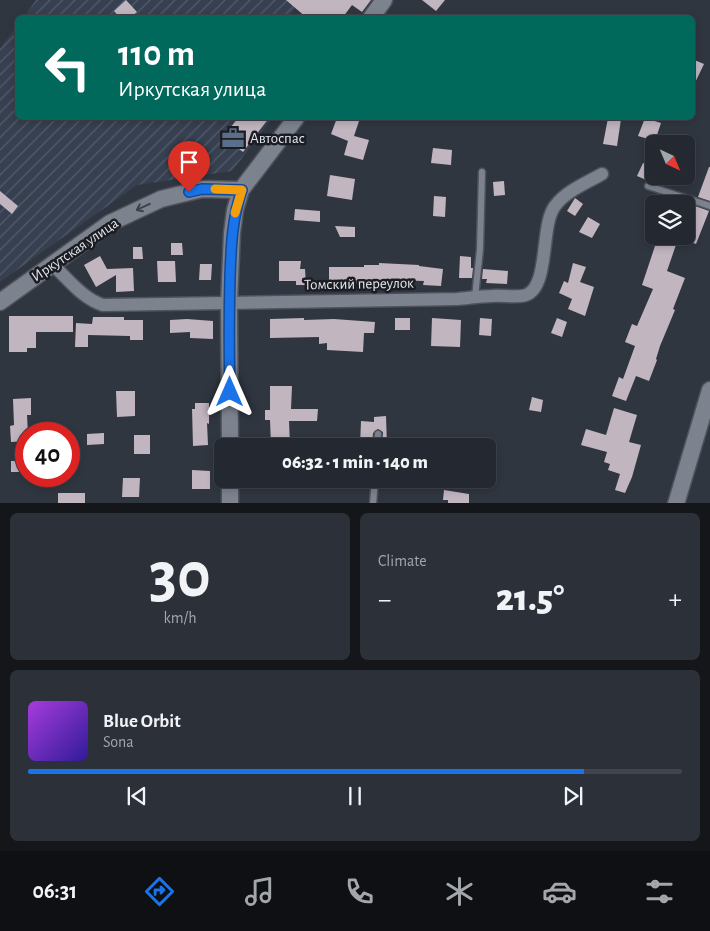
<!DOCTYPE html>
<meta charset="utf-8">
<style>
:root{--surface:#242830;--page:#2c3038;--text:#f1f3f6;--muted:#a3a6ab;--line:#41444c;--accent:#1a73e8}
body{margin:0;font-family:"Alegreya Sans",sans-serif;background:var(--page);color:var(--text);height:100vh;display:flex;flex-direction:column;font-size:19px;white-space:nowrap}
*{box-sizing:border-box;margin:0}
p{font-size:16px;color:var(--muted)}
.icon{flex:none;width:28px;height:28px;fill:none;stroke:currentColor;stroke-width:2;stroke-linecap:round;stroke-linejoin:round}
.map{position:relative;height:503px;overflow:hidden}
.details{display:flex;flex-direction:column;gap:10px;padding:10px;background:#14161a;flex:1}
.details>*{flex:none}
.top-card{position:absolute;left:15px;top:15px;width:680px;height:105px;border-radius:8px;box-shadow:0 2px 8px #0003,0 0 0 1px var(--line);background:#00695c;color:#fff;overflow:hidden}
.needle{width:32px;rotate:136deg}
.fabs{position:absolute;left:645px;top:135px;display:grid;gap:10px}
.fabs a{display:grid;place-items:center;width:50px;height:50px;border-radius:8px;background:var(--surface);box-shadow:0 2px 8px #0003,0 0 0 1px var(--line);font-size:25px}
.speed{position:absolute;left:15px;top:422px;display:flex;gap:10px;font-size:25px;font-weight:700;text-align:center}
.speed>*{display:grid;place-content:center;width:65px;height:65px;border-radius:50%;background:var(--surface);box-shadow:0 2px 8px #0003,0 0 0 1px var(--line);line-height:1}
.speed .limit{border:8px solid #d22;background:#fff;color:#111}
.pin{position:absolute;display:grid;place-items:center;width:42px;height:42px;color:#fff;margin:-51px -21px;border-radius:50% 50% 50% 0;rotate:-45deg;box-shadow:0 0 5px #0007}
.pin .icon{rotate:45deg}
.me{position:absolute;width:55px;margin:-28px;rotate:0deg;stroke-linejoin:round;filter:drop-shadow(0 0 4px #0008)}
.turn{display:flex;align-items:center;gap:18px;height:105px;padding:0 20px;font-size:22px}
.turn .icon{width:65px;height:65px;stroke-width:2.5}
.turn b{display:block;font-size:35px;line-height:42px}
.big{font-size:38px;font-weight:800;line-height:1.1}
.details .tile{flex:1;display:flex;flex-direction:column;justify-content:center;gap:8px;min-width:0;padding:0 18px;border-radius:8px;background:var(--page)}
.details .dial{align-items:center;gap:0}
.dial b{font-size:65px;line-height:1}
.song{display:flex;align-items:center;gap:15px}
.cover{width:60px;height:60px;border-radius:8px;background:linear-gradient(135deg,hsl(280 70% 55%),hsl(250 70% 35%))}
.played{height:5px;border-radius:2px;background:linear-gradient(90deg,var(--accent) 85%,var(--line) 85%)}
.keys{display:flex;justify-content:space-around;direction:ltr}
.heat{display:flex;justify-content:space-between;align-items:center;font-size:28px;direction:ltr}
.details .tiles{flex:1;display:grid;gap:10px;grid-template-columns:1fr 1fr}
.tile:last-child{grid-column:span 2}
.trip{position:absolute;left:214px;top:438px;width:282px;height:50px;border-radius:8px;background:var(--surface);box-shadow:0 2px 8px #0003,0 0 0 1px var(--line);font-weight:800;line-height:50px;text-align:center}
.tab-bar{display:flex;height:80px;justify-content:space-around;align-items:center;background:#0e1013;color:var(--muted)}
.tab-bar .icon{width:35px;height:35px}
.tab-bar .current{color:var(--accent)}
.tab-bar b{font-size:22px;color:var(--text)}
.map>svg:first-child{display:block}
.industrial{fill:url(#industrial-furrows)}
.building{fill:#c1b5c0}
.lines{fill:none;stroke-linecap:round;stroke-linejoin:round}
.service-casing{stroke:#4d525b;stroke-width:9}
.minor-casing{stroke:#4d525b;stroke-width:15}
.tertiary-casing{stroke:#4d525b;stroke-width:19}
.service{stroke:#7c838f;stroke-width:6}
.minor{stroke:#7c838f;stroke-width:12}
.tertiary{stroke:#7c838f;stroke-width:16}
.oneway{stroke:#3d4148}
.route-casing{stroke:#114b97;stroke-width:12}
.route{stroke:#1a73e8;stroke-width:9}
.slow{stroke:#f59e0b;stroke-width:9}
.labels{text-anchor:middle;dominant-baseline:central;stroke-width:5;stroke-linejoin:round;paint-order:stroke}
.poi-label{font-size:15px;fill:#e3e7ee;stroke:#1b1d22;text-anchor:start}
.street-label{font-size:15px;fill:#e3e7ee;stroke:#1b1d22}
</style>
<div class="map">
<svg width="710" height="504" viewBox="0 0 710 504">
<defs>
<pattern id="industrial-furrows" width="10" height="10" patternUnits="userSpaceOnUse" patternTransform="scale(1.25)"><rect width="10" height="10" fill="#374050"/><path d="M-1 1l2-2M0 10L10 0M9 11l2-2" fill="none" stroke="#545c6a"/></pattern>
</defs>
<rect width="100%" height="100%" fill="#303640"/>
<g class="industrial">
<path d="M36 0H302L288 17 23 18Z"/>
<path d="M17 25 18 118 272 119 232 171 137 185 0 282V49Z"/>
</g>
<g class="building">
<path d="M126 0 137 12 130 18H120L114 11Z"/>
<path d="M286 0H371L362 12 352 5 343 17 315 18H307Z"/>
<path d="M422 0H445L436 11Z"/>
<path d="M692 59 704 64 692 89Z"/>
<path d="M238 118H269L243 152 223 137Z"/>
<path d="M337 118H360L354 136 369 140 363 160 344 155 348 141 331 134Z"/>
<path d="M608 118 621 119 617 146 603 144Z"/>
<path d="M645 118 661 123 655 141 638 136Z"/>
<path d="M433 148 452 150 451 165 431 163Z"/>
<path d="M643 163 654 168V175L651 182 637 176Z"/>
<path d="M709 167H710V201L698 197Z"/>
<path d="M330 175 355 179 352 200 327 196Z"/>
<path d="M504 181 505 195 494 196 493 182Z"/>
<path d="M0 191 18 206 12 214 0 204Z"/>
<path d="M434 196 446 197 445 217 433 216Z"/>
<path d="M575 198 583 204 575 216 567 211Z"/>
<path d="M695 206 709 211 696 244 686 240V227Z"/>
<path d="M295 209 320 211V222L294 220Z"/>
<path d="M588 217 600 224 592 238 579 232Z"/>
<path d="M335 226 355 227V237H340Z"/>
<path d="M663 236H679L667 271 685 278 673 309 675 310 660 346 656 359 657 360 649 381 636 376 626 401 612 396 619 377 623 379 635 346 625 342 632 324 637 326 653 289 642 285 657 240 661 242Z"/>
<path d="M171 243H182L183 255H171Z"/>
<path d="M133 247H142L143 259H133Z"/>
<path d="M100 256 107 269 133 268 134 291 116 292V275L96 287 84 265Z"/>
<path d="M460 256 471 257V268H473L472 278H459Z"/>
<path d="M157 261H175L176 282H158Z"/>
<path d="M279 261H301L300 269H305L306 285H296V281H279Z"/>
<path d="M379 263 419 265V266L443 269 441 286 423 285 424 281 388 280V284L329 283V267H364V265H379Z"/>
<path d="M573 263 586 267 580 282 594 287 585 316 568 309 572 299 559 293 564 281 568 283Z"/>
<path d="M200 264H212L211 280H199Z"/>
<path d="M483 269 508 271 507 284 486 283 487 279H482Z"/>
<path d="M9 316H73V332H36V348H27V352H9Z"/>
<path d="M93 317H124V320H143V340H130V336L88 335V347H75L76 323 92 324Z"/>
<path d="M304 318V320L334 319 375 322 374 333H364L363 352 327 350V343L319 344V337L270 338V319Z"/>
<rect x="395" y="318" width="15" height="12"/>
<path d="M432 318 461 320 460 347 431 346Z"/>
<path d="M480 318 492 319 491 336 479 335Z"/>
<path d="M557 318 567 322 562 337 551 333Z"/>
<path d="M187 319 213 321V339L190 338V332L170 333V320Z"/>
<path d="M270 386H292L291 409H318L317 421H289L290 446H271L270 420H265V410H270Z"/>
<path d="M116 391H135V416L117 417Z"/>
<path d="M532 397 543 400 541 412 529 410Z"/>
<path d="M31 398V415H27L28 434H26V441L11 442 10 426 14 425 13 399Z"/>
<path d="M195 403H209V424L207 423 208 445 193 446 192 409H195Z"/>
<path d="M614 408 637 415 629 442 641 445 632 477 625 493 615 490 620 474 608 470 610 464 604 462 607 452 581 445 586 429 606 435Z"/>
<path d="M386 416 387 446H382L383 432 378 429 373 433 372 446H360L361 421 374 422V417Z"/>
<path d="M104 433V444L87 445V434Z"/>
<rect x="134" y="435" width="16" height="19"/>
<rect x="11" y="461" width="15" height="11"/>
<path d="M192 470 210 471V489H192Z"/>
<path d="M123 478H140L139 497H122Z"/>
<path d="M444 490 469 494V504H448V500H443Z"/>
<rect x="58" y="493" width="27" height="11"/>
</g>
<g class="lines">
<defs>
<g id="service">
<path d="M648 186 710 206"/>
<path d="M475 297 480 249 482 172"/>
<path d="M377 446 378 434"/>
<path d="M373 504 375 479"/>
</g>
<path id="minor" d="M53 265C68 279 83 299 103 305L457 299C469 298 480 296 492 296 502 295 517 298 526 295 550 286 540 225 555 206 566 191 586 183 602 174"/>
<g id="tertiary">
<path d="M371 18 384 0"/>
<path d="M0 302 110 223 161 199 202 189 241 190"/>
<path d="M230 446 229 303 232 233 235 210 241 190 296 118"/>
<path d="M230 479V504"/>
<path d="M676 504 710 390"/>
</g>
</defs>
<use href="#service" class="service-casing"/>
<use href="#minor" class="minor-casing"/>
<use href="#tertiary" class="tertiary-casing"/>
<use href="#service" class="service"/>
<use href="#minor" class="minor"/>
<use href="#tertiary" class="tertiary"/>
</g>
<defs><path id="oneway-shaft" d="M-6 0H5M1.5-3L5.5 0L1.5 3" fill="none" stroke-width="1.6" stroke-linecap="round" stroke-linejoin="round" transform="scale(1.25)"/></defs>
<use class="oneway" href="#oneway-shaft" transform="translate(143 207) rotate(155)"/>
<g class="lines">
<defs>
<path id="route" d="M189 192 202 189 242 190C232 218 231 247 230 277 229 316 229 354 230 392"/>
</defs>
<use href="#route" class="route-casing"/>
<use href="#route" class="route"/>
<path class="slow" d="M215 189 242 190 235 213"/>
</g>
<defs>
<symbol id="office-bare" viewBox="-9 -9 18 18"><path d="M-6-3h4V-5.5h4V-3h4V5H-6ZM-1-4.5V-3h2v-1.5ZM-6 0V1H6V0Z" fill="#5c6f8a" stroke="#1b1d22" stroke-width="2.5" paint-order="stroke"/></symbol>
</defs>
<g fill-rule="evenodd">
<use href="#office-bare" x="217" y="122" width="32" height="32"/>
</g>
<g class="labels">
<g class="poi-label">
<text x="250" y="138">Автоспас</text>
</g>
<g class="street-label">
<text transform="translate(75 250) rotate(-34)">Иркутская улица</text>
<text transform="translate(359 284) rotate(-1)">Томский переулок</text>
</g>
</g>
</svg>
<div class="fabs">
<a><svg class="needle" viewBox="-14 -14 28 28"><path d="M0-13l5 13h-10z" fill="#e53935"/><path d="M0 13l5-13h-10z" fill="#a3a6ab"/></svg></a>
<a><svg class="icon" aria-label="layers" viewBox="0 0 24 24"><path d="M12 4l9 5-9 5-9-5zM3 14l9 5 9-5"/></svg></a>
</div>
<div class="speed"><div class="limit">40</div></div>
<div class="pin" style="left:189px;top:192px;background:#d93025"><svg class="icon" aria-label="arrive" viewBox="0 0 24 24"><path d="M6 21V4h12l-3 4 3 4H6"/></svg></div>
<svg class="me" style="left:230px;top:392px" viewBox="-20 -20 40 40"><path d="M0-17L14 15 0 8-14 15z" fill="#1a73e8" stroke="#fff" stroke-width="4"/></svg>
<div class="trip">06:32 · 1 min · 140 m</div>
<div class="top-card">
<div class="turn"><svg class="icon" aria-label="left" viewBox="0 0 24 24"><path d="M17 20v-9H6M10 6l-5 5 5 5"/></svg><div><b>110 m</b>Иркутская улица</div></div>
</div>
</div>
<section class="details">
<div class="tiles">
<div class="tile dial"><b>30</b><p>km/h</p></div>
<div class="tile"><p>Climate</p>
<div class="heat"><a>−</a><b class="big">21.5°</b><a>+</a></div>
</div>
<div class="tile">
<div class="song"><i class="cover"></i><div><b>Blue Orbit</b><p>Sona</p></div></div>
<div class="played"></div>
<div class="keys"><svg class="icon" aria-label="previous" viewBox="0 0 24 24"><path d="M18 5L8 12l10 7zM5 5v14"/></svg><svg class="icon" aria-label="pause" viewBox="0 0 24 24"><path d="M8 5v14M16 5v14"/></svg><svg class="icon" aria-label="next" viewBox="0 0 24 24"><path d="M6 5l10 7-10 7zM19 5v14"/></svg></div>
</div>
</div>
</section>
<nav class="tab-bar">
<b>06:31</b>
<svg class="icon current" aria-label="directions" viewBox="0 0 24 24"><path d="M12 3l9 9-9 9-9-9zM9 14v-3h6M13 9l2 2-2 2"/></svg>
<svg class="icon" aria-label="music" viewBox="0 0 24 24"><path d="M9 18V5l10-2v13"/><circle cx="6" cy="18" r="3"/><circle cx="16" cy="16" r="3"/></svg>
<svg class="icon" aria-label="phone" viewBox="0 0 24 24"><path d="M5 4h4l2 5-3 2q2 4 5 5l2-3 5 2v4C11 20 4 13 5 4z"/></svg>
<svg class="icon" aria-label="climate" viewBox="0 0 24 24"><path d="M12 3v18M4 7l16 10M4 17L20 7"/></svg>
<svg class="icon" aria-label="car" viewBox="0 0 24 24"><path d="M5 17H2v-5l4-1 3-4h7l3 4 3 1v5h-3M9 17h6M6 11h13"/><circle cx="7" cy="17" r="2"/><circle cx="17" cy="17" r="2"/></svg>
<svg class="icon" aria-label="filters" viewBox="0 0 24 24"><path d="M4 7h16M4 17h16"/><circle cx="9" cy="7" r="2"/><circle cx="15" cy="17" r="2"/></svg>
</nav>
